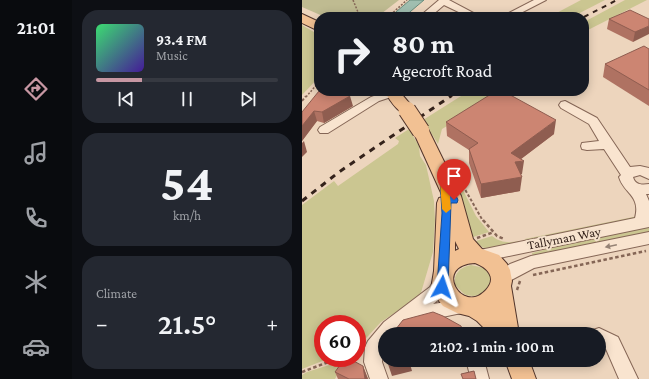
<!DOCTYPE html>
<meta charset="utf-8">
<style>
:root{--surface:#171b24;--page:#242831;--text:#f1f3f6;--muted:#9ea1a6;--line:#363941;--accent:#c797a3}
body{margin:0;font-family:"Crimson Pro",serif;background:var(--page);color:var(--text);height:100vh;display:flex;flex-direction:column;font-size:15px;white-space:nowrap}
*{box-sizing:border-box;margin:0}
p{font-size:13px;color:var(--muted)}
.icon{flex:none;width:22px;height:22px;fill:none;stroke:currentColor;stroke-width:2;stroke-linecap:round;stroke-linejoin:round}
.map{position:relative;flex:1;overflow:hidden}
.drawer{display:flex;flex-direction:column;gap:10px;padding:10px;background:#0d0f14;width:230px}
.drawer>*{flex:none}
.guide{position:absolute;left:12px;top:12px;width:275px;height:84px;border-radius:16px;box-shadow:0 2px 10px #0003;background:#171b24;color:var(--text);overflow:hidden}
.speed{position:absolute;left:12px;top:315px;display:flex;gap:8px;font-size:20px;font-weight:700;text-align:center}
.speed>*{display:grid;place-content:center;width:52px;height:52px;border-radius:50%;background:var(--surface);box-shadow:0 2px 10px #0003;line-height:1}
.speed .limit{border:6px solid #d22;background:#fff;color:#111}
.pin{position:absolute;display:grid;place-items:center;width:34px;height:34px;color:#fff;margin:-41px -17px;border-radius:50% 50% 50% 0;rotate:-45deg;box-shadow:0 0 4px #0007}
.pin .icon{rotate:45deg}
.me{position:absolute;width:44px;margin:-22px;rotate:5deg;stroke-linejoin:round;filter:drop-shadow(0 0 3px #0008)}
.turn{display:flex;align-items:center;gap:14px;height:84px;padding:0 12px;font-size:18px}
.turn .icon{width:52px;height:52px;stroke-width:2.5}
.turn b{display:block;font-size:28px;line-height:34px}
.big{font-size:30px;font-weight:600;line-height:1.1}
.drawer .widget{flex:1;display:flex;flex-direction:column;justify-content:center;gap:6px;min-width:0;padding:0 14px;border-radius:16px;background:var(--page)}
.drawer .dial{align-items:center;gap:0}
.dial b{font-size:52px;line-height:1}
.song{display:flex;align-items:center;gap:12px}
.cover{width:48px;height:48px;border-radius:6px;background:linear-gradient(135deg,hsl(140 70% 55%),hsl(260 70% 35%))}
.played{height:4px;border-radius:2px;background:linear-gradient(90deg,var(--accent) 25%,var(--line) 25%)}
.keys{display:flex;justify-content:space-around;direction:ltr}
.heat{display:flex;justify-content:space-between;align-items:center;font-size:22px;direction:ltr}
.trip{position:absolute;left:76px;top:327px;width:228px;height:40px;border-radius:20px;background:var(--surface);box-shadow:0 2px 10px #0003;font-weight:600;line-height:40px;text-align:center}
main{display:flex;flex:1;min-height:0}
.dock{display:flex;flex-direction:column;width:72px;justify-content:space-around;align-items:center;background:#090b0e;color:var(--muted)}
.dock .icon{width:28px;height:28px}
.dock .on{color:var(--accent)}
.dock b{font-size:18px;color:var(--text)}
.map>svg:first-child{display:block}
.green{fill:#cbc691}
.cemetery{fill:#bfbb91}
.water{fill:#a0beb0;stroke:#688c7c}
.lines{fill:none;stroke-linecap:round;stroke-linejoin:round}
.minor-casing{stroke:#856656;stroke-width:2}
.major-casing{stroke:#52352b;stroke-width:2}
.path-far2{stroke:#856656;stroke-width:1.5;stroke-dasharray:2 1.5;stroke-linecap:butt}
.path-far1{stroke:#856656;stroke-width:2;stroke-dasharray:3 2;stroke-linecap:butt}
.path{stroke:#856656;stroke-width:2.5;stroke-dasharray:3.5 2.5;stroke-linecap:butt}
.minor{fill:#f9e4cf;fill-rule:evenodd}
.major{fill:#f2c193;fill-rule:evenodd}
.rail-far1{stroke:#34221b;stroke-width:2;stroke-dasharray:5 5;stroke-linecap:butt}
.rail{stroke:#34221b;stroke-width:3;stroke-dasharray:6 6;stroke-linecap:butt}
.major-bridge-casing{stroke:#52352b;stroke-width:19;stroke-linecap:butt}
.major-bridge{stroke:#f2c193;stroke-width:17}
.wall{fill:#af7262}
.shaded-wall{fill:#8f5d50}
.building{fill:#cc8572;stroke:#8f5d50}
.oneway{fill:#968375}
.route{fill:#1a73e8;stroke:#114b97}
.slow{fill:#f59e0b}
.labels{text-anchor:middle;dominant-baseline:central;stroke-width:4;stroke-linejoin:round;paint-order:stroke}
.street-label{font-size:13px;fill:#34221b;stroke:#f5e1cc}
</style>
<main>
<nav class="dock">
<b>21:01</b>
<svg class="icon on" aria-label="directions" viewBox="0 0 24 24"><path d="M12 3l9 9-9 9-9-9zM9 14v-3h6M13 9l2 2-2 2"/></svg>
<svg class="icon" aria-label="music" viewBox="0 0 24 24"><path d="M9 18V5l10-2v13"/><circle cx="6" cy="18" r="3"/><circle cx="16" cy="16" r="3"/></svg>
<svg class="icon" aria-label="phone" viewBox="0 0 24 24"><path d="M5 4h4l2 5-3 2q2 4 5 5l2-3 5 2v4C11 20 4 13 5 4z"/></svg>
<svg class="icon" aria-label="climate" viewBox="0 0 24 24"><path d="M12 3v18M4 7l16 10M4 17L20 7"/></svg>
<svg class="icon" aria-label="car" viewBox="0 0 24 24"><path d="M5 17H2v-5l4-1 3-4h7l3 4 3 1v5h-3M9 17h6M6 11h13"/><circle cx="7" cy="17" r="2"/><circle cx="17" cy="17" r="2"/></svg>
</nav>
<section class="drawer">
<div class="widget">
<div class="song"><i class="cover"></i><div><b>93.4 FM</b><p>Music</p></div></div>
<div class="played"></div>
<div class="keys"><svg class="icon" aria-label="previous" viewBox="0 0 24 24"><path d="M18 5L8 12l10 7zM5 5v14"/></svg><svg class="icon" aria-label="pause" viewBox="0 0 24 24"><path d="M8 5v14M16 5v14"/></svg><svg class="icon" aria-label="next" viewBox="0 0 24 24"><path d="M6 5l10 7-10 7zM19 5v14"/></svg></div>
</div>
<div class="widget dial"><b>54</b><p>km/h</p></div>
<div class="widget"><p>Climate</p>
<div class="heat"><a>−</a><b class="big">21.5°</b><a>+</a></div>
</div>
</section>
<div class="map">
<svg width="347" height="379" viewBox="0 0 347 379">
<rect width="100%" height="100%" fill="#edd5bd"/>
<g class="green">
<path d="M279 0H303L270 17H247Z"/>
<path d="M323 0H345L282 32V22Z"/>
<path d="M0 25 17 35V77L0 95Z"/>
<path d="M167 91H204L140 129 136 144 121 120Z"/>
<path d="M107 129 117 146 118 156 124 165 132 201 133 220 131 252 118 296 79 322 55 348V324H21V358H28L0 369V205L32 181 36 186 96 144 97 141 93 138Z"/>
<path d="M151 178H154L157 182 174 216 187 232 168 238Z"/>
<path d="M336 216 331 219 225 243 223 239Z"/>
<path d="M347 227V233L231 258 230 253 265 244Z"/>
<path d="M190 236C199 243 207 243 217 241L219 245 186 250 171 242Z"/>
<path d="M169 265 182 268 189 277V285C180 294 174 299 162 294L153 285C151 274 158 267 169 265Z"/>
<path d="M43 360 33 379H0V375L5 372Z"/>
</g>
<path class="cemetery" d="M0 0H97L75 17H23L0 7Z"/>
<path class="water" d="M108 0H122L102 17H88Z"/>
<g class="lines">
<defs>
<g id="minor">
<path d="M137 0H147L179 17H167L142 5 128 17H117Z"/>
<path d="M232 0H244L211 17H199Z"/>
<path d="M86 91H95L97 93 95 95 77 101 26 133H18L16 130 18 127 69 97Z"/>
<path d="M263 101 295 118 328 167 338 166 347 168V179L338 175 331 177C333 185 340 185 347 184V194H344L347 201V227L178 262 172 261 170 256 172 251 178 250 333 218C339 195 322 194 317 177L319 175 302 149 285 150 280 149 279 146 280 143 297 141 287 124 259 108 257 105 259 102Z"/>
<path d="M347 232V244L232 268 200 285 194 283 192 278 194 273 208 264 229 256Z"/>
<path d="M140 274 146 276 148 281 140 297 131 304 163 299 169 301 172 306 169 311 107 324 94 334H83V347L81 350 80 362 86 379H68L62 362 63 347 66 341 82 322 128 287 134 276Z"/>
<path d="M297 328 316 337 336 379H317L304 349 297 345V334H289L291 330Z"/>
<path d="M164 360H182L187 379H169Z"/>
</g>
<g id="major">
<path d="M0 14 17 22V31L0 23Z"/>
<path d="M82 91H97L113 110 110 113C97 117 89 101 82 91Z"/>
<path d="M119 126 125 127 127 131 159 196 171 239 180 249 197 255 205 264 208 270 210 281 209 286 217 334H188L175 321 167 316 155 313 141 306 137 301 131 289 130 283 132 271 135 203 137 198 141 197 111 131 113 127ZM153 241 157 249 153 251ZM173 263C184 267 196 277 184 290 160 316 130 265 173 263Z"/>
<path d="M203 360H227L234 379H210Z"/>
</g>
</defs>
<use href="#minor" class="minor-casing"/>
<use href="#major" class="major-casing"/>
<g class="path-far2">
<path d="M51 0 58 17"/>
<path d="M86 17 105 0"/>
<path d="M4 97 17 82"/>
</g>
<g class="path-far1">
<path d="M0 101 4 96"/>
<path d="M156 177 181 221"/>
</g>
<g class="path">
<path d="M181 220 195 236 202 239"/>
<path d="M175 238 192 232"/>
<path d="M231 275 344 251"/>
<path d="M215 290 218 281"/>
<path d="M0 372 37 358"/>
</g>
<use href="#minor" class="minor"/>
<use href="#major" class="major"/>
<g class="rail-far1">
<path d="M282 17 315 0"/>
<path d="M148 97 157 91"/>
</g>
<path class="rail" d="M0 201 37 172 149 96"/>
<defs>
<path id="major-bridge" d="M105 110 119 131"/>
</defs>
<use href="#major-bridge" class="major-bridge-casing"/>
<use href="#major-bridge" class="major-bridge"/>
</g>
<g class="wall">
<path d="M307 19H347L331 42 305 29Z"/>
<path d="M347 49V106L301 77 303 64Z"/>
<path d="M28 93 51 106 22 123 15 121 0 141V112Z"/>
<path d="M144 122 252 134 219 159 220 174H218V191L179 198 167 163V150L145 136Z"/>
<path d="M61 366 66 379H36L33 372Z"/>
</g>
<g class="shaded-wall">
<path d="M347 26V34L331 42 333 32Z"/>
<path d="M48 96 51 106 22 123 20 112Z"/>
<path d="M12 111 15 121 0 141V126Z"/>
<path d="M254 120 252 134 215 162 222 161 220 174 212 175 209 153Z"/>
<path d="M2 141 5 152 0 157V143Z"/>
<path d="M220 177 218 191 179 198V184Z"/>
<path d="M88 360H111L108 364 110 371 90 376 85 361Z"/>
<path d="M144 360H151L144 362Z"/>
<path d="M61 366 66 379H63Z"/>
</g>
<g class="building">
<path d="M328 10 347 19V26L333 32 307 19Z"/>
<path d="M342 46 347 49V90L303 64Z"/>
<path d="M17 91 28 93 30 91H43L48 96 20 112 12 111 0 126V112Z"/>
<path d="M194 91H201L254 120 209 153 222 161 213 162 220 177 179 184 167 149 176 143 144 122Z"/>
<path d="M131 312 141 316 159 326 162 334H131L127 332 121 334H90L101 320Z"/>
<path d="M43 358H46L61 366 63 379H47L33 372Z"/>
<path d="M172 371 174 379H161L159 374Z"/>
</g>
<defs><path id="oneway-solid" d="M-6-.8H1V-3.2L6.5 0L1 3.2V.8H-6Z"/></defs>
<use class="oneway" href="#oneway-solid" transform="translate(309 246) rotate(168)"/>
<path class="route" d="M143 177 147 180 156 200 155 203H149L146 287 144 290 140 291 137 290 135 287 140 213 138 180Z"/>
<path class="slow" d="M143 180 147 183 149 209 144 213 140 209 138 183Z"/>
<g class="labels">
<g class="street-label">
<text transform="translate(262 238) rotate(-11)">Tallyman Way</text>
</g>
</g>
</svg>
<div class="speed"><div class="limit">60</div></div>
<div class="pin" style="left:152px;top:200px;background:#d93025"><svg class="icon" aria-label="arrive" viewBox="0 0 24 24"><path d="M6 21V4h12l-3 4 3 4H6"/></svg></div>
<svg class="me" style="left:140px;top:287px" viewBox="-20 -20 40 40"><path d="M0-17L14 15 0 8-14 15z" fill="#1a73e8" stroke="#fff" stroke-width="4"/></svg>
<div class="trip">21:02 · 1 min · 100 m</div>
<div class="guide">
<div class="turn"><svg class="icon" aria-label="right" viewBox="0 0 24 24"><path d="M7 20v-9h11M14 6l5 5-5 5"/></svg><div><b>80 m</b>Agecroft Road</div></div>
</div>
</div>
</main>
